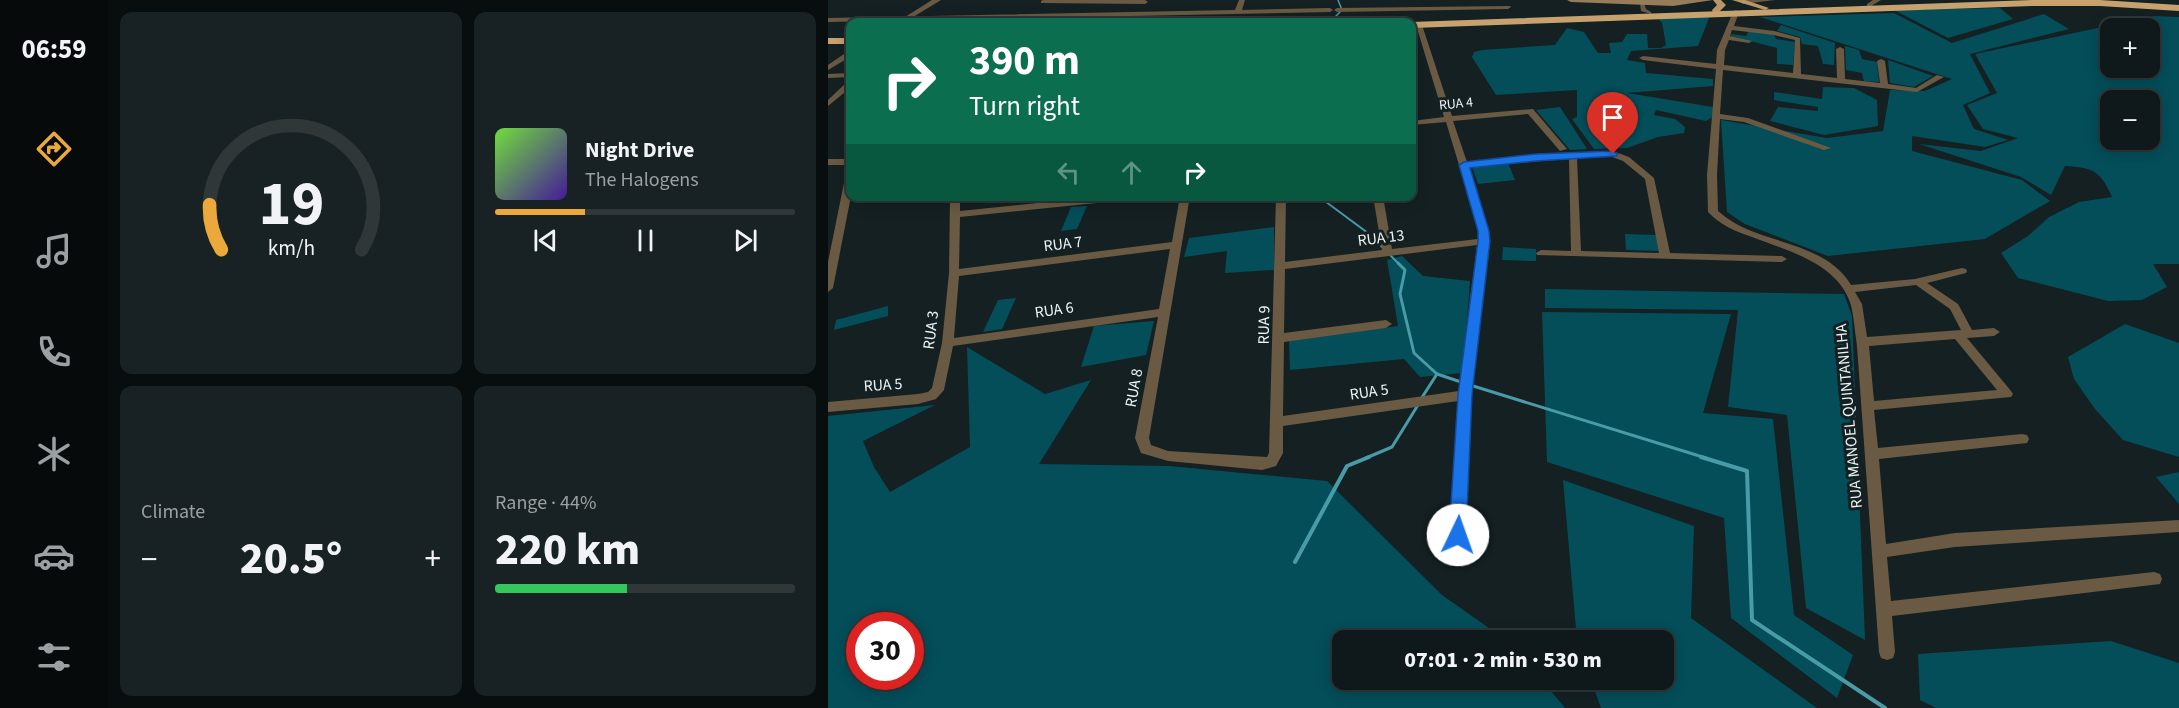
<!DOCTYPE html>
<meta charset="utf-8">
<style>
:root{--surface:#0f181a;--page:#182123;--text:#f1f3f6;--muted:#9ba0a2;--line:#2f3739;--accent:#eca93b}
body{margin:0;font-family:"Source Sans 3",sans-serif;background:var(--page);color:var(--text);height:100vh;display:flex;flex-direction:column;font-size:22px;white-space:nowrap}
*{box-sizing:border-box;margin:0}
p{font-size:20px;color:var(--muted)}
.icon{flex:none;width:33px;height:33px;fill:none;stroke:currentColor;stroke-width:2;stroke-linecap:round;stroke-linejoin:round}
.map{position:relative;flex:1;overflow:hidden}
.details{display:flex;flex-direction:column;gap:12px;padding:12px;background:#080d0e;width:720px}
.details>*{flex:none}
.guide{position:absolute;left:18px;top:18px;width:570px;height:183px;border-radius:12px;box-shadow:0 3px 15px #0003,0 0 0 2px var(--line);background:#0b6e4f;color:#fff;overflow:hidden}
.fabs{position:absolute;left:1272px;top:18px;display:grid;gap:12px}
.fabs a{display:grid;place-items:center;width:60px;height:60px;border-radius:12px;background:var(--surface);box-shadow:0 3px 15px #0003,0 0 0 2px var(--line);font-size:30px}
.speed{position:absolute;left:18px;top:612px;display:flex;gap:12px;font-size:30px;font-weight:700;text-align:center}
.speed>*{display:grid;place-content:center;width:78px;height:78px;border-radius:50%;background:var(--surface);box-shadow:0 3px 15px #0003,0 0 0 2px var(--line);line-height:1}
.speed .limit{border:9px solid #d22;background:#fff;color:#111}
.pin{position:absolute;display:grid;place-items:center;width:51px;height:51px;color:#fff;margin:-62px -26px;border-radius:50% 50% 50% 0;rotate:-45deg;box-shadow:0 0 6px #0007}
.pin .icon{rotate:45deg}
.me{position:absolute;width:66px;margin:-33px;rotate:3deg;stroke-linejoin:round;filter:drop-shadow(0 0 4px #0008)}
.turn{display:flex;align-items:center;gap:21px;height:126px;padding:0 24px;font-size:27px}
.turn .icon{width:78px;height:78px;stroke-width:2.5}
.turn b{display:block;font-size:42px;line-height:51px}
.lanes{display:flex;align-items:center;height:57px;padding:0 24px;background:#0003;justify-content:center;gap:30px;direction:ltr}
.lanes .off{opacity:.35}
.big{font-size:45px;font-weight:800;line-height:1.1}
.details .widget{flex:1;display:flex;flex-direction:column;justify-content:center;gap:9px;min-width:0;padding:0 21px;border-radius:12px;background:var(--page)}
.details .dial{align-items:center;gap:0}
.dial svg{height:156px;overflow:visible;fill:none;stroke:var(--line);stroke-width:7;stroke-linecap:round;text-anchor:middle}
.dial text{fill:var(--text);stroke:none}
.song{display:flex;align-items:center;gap:18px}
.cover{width:72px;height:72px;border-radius:9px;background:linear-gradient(135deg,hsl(100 70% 55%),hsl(260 70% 35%))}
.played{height:6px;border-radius:3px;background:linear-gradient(90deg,var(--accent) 30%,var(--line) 30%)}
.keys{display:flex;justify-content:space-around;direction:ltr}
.heat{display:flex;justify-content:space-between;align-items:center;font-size:33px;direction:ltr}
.charge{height:9px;border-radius:4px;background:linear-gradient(90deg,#34c759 44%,var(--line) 0)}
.details .tiles{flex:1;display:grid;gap:12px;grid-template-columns:repeat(2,1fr)}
.trip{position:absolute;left:504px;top:630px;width:342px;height:60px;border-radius:12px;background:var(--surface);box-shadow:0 3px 15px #0003,0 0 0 2px var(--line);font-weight:800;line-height:60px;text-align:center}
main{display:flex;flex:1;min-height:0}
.tabs{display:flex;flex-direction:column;width:108px;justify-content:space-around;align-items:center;background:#060a0a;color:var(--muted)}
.tabs .icon{width:42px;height:42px}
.tabs .active{color:var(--accent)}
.tabs b{font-size:27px;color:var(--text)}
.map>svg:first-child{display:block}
.green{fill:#034e59;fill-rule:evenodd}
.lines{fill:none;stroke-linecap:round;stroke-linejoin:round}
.stream-far3{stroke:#499ba7;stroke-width:1.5}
.stream-far2{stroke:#499ba7;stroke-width:2}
.stream-far1{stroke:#499ba7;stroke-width:3}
.stream{stroke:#499ba7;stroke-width:4}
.minor{fill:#6a5a43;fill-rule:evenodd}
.tertiary{fill:#6a5a43;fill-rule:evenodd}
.secondary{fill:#967c58;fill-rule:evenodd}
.primary{fill:#b99667;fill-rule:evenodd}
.trunk{fill:#c8a26e;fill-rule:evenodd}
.route{fill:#1a73e8;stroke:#114b97;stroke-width:1.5}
.labels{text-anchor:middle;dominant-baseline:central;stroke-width:6;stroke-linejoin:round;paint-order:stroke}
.far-street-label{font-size:14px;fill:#ecf4f6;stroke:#142022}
.street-label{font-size:16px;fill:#ecf4f6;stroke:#142022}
</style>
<main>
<nav class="tabs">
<b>06:59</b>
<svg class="icon active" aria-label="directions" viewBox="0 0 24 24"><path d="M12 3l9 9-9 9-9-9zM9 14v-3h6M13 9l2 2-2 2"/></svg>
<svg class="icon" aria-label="music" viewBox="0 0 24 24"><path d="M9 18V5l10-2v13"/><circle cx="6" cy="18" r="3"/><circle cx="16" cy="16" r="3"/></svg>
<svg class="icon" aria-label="phone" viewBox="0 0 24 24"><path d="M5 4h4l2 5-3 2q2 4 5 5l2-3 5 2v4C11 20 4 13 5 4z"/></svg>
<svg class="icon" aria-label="climate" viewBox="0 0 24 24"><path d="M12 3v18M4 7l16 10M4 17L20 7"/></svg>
<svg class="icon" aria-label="car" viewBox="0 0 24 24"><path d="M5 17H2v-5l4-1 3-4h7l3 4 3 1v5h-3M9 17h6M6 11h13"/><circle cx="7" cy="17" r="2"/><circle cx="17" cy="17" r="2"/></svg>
<svg class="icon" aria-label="filters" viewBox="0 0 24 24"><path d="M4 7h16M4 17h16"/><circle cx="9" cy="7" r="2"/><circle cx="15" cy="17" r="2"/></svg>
</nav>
<section class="details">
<div class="tiles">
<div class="widget dial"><svg viewBox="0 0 100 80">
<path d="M14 69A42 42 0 1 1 86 69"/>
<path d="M14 69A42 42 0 0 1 8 46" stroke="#eca93b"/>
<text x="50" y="56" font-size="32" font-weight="700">19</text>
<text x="50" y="72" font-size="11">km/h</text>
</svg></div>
<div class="widget">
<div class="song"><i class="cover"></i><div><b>Night Drive</b><p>The Halogens</p></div></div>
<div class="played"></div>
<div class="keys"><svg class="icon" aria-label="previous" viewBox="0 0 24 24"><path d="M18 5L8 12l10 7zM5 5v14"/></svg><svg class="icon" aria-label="pause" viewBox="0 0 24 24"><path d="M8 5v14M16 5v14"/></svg><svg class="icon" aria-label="next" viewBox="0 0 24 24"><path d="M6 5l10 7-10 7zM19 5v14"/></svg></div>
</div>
<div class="widget"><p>Climate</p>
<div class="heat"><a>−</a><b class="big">20.5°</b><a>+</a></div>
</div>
<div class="widget"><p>Range · 44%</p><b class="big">220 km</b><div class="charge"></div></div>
</div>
</section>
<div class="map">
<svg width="1351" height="708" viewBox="0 0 1351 708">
<rect width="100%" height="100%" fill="#142022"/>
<g class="green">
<path d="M1172 8 1185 19 1120 38 1066 10Z"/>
<path d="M1066 13 1124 43 1216 14 1241 29 1142 54 1162 93 1135 105 1146 129 1180 140 1157 147 1084 136V151L1194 180 1222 201 1157 239 1000 256 917 224 899 212 893 120 999 138 1055 131 1062 90 1097 91 1124 79 932 17Z"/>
<path d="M880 16 881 18 870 46 803 51 799 60 817 63 818 73 885 79V86L799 93 885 107 886 116 878 121 828 110 826 115 847 119 857 127 856 133 830 137 799 148 766 149 744 119 749 117V90L668 95 644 57 646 52 654 50 727 45 739 28 756 32 770 53H783L781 43 794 42 799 34H819L820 48H833L838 45 834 23 830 18Z"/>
<path d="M1326 16 1351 17V264H1325L1339 287 1314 300 1280 301 1190 278 1173 253 1200 236 1221 217 1251 202 1284 197C1272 169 1264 168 1237 166L1223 195 1193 177 1091 144 1153 151 1190 138 1155 129 1139 105 1169 93 1147 54ZM1282 28H1322V68H1282ZM1282 100H1322V140H1282Z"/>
<path d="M953 25 1007 43 1006 65 995 64 990 46 974 44 972 37 949 31Z"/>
<path d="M921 31 946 34 948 39 967 42 965 65 949 64V48L903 36V34L918 36Z"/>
<path d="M1017 46 1031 50 1034 59 1049 62 1051 82 1036 81 1034 73 1018 70Z"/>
<path d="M1060 60 1105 76 1086 87 1062 83Z"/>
<path d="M995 87 1026 88 1049 100 1050 126 996 135 942 121 950 107 990 111V107L946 100V92L994 99Z"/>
<path d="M732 107 759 149 742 150 708 110Z"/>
<path d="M680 163 687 180 650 184 644 167Z"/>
<path d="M259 206 249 229 233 231 243 207Z"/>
<path d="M446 227V270L397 273 399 251 356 257 361 238Z"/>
<path d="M797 234 829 235 832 251 798 250Z"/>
<path d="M675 247 708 249V261L674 260Z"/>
<path d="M574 256 595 276 642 281 635 373 592 377 576 359 462 370 461 341 570 326 559 260Z"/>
<path d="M717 289 1016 294 1024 316 1037 640 978 608 959 415 900 407 910 310 717 308Z"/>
<path d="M188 298 174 329 155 332 170 300Z"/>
<path d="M60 306V316L6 330 8 320Z"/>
<path d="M714 312 903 314 875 413 945 419 966 615 1025 655 1009 698 903 618 896 518 719 462Z"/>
<path d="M326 321 318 355 253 367 266 326Z"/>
<path d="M1297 324 1351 343V457L1295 440 1267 409 1246 379 1240 357Z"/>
<path d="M139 347 217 394 263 380 211 464 341 466 499 481 614 595 678 640H514V680H714L737 708H0V416L107 405 35 441 46 467 62 492 142 447ZM32 626H82V676H32Z"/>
<path d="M1351 472V504L1328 477Z"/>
<path d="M735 480 866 526 863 618 989 708H773L763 680H836V640H749Z"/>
<path d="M1283 641 1351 663V708H1108L1092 700 1090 654Z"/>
</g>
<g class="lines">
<path class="stream-far3" d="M506 18 514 10 510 0"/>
<g class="stream-far2">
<path d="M490 196 544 236 555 248"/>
<path d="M562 255 572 265"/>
</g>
<g class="stream-far1">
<path d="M570 263 577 270 572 294 586 353 609 374 593 399"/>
<path d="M609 374 636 383"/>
<path d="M642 385 878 458"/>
<path d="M538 458 564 447 590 405"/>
</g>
<g class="stream">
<path d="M873 457 919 471 924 620 1057 708"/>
<path d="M467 562 519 466 541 457"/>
</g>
<g class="minor">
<path d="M215 0H317L320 2 317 4 213 3V1Z"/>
<path d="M411 0H417L414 10 502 8 505 10 502 12 0 22V18L407 10Z"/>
<path d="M917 0H947L915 4 912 2Z"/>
<path d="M1045 0H1053L1043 6H1039V4Z"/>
<path d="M812 3H816L818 9 823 12V14L813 11Z"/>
<path d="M682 6 683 7 680 9 509 12 506 10 509 8Z"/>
<path d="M908 10 911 12 906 26 946 31 972 38 973 74 1009 78 1008 49 1012 47 1016 49 1017 79 1052 83 1049 61 1053 59 1057 61 1060 84 1088 88 1109 75 1116 77 1089 92 895 70 892 114 920 118 1003 148 996 150 916 122 892 119 889 175 890 211C895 215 900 219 905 222 941 244 999 244 1023 285L1087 279 1134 268 1138 269 1139 271 1138 273 1099 283 1130 304 1144 330 1166 328 1172 332 1166 336 1139 338 1183 391 1185 394 1183 397 1046 410 1050 448 1194 434 1199 435 1201 439 1199 443 1051 459 1058 544 1127 533 1351 520V532L1127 547 1059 557 1063 601 1326 572 1332 574 1334 579 1332 584 1064 616 1067 652 1065 658 1059 660 1053 658 1051 652 1029 346C1027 333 1026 318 1023 305 1010 263 960 251 924 237 907 231 892 225 880 212L879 175 888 69 815 60 811 58 815 56 888 64 889 50 905 12ZM904 30 946 35 967 40 965 73 896 65 897 50 901 40 921 43 924 41 902 36ZM1088 285 1122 309 1133 330 1039 337 1034 304 1027 292ZM1127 339 1169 390 1046 401 1041 346Z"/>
<path d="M591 23 594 25 624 116 705 109 739 149 732 151 700 114 625 121 639 162 714 154 785 151 801 157 826 178 842 253 954 256 959 259 954 262 709 255 708 253 713 250 743 251 741 159 640 167 661 231V241L643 395 637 558 634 563 629 565 624 563 621 558 630 401 455 426V453L448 466 434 470 340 461 313 453 307 438 330 317 125 346 116 390 108 399 90 404 0 412V402L90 394 100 392 104 388 114 343 121 273 122 196H132V211L275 196H311L307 199 132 217 131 269 344 242 352 196H362L321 438 323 445 340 451 439 457 441 453 448 196H458L457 262 554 250 545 196H555L564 249 650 239 651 231 618 122 584 125V121L616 117 588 25ZM784 157 795 161 817 179 831 253 753 251 749 158ZM649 245 631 391 455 416 456 342 558 328 564 324 558 320 456 333 457 269ZM342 249 331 309 126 338 131 276Z"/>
<path d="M19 52H22V57L0 70V65Z"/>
<path d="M22 73V77L0 78V74Z"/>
<path d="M19 82H22V88L0 106V100Z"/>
<rect x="0" y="159" width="22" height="6"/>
<path d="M22 175 23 196 5 288 0 292V262L17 178Z"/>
</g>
<path class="tertiary" d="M104 0H113L77 22H69Z"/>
<path class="secondary" d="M739 0H885L845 6 743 2Z"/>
<g class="primary">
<path d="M885 0H893L898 5 891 12H885L884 10 889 5Z"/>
<path d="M904 0H917L941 8 937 10Z"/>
</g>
<g class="trunk">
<path d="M1204 0H1272L1351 5V11L1272 6H1204L584 28 583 22Z"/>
<rect x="0" y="38" width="22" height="6"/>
</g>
</g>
<path class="route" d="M785 151 790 154 788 156 708 161 642 168 661 231 662 241 644 395 638 535 636 540 630 542 624 540 621 535 630 395 650 241V231L631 165 636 162 708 154Z"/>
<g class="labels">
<g class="far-street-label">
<text transform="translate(628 104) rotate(-6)">RUA 4</text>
</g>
<g class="street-label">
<text transform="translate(553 238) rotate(-7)">RUA 13</text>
<text transform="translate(235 244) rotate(-7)">RUA 7</text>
<text transform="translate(226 310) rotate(-8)">RUA 6</text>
<text transform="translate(436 325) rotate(-89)">RUA 9</text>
<text transform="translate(103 330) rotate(-83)">RUA 3</text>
<text transform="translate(55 385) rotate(-4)">RUA 5</text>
<text transform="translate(306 388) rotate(-80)">RUA 8</text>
<text transform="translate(541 392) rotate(-8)">RUA 5</text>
<text transform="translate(1021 416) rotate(-95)">RUA MANOEL QUINTANILHA</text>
</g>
</g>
</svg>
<div class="fabs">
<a>+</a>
<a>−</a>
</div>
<div class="speed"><div class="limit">30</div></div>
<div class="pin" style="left:785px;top:154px;background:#d93025"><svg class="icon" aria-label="arrive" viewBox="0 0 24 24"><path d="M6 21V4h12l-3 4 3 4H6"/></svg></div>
<svg class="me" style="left:630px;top:535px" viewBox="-20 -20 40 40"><circle r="19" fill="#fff"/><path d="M0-13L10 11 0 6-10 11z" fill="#1a73e8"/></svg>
<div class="trip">07:01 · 2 min · 530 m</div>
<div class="guide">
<div class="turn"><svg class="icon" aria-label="right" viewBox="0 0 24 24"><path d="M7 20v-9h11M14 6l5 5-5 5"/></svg><div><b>390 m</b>Turn right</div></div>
<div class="lanes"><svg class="icon off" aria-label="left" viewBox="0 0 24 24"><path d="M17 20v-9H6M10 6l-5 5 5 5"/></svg><svg class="icon off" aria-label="ahead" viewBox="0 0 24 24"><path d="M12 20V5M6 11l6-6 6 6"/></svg><svg class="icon" aria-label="right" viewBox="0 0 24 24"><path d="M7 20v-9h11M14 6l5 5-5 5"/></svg></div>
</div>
</div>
</main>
